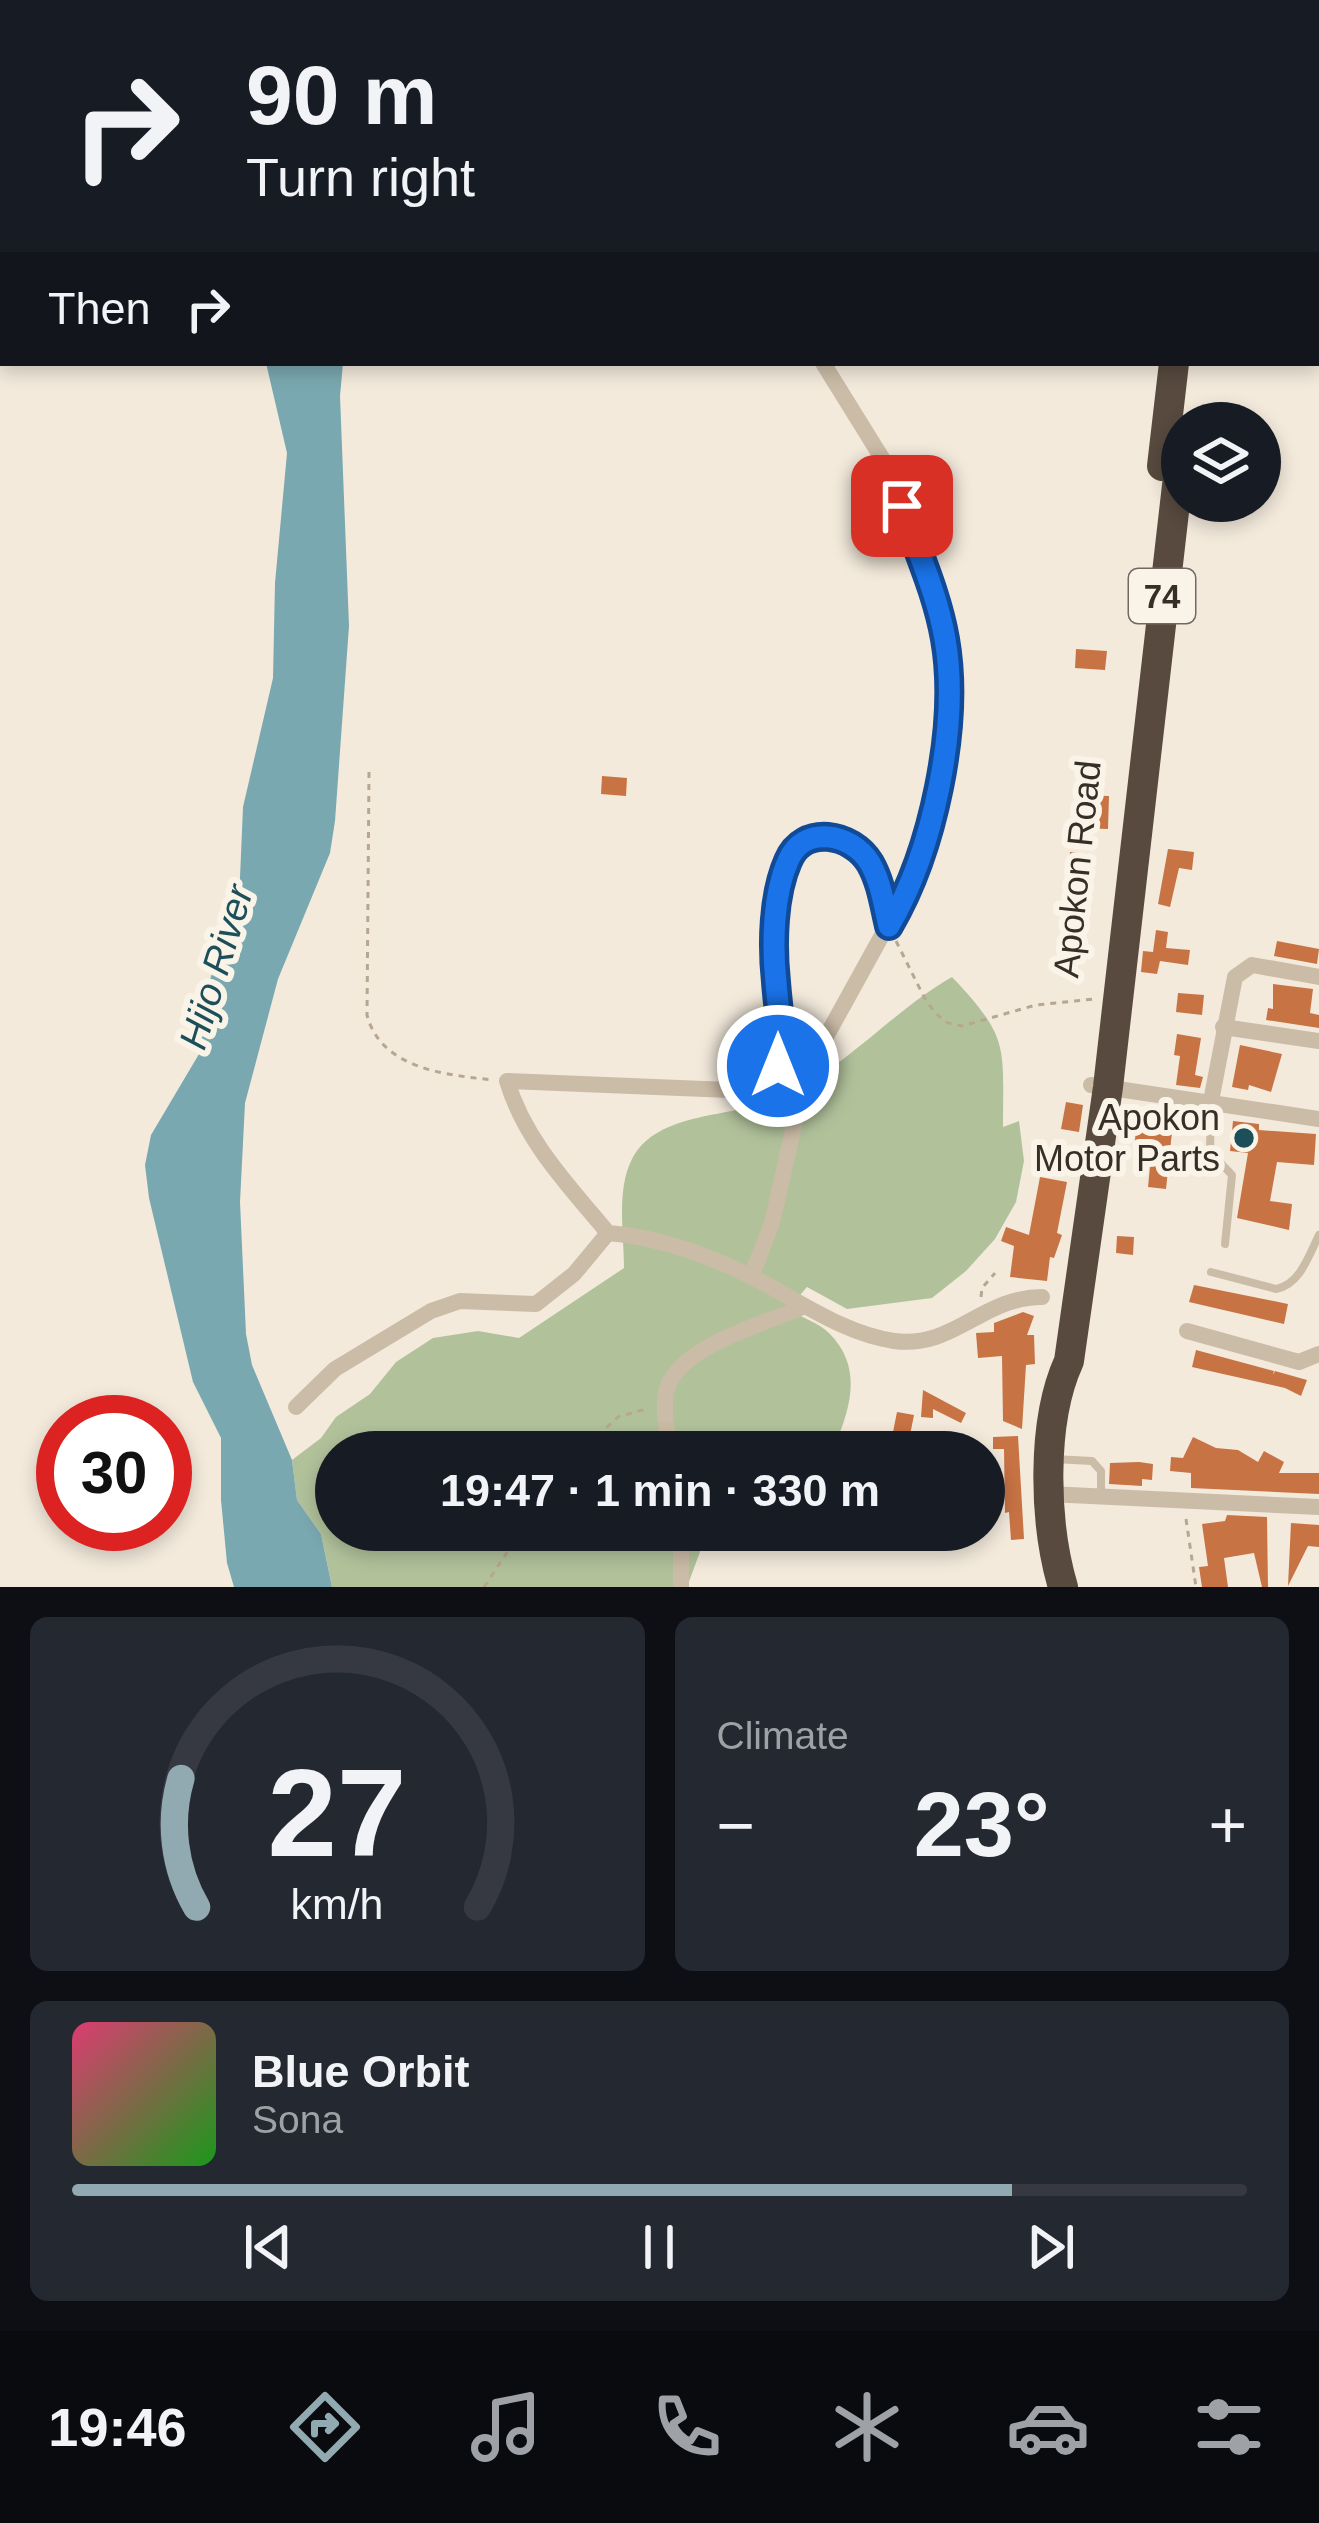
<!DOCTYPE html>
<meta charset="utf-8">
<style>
:root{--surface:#171b24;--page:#242831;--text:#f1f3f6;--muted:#9ea1a6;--line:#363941;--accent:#91a9b0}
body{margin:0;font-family:Arial,sans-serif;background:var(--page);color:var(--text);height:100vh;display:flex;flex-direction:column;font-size:45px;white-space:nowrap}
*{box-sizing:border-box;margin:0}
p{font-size:39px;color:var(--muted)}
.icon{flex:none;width:66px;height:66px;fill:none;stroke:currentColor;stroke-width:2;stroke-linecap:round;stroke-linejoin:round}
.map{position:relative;height:1587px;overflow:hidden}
.details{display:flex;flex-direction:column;gap:30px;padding:30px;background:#0d0f14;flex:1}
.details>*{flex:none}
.top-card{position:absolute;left:0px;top:0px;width:1320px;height:366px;box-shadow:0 6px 18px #0003;background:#171b24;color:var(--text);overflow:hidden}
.tools{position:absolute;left:1161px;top:402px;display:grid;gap:24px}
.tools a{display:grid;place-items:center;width:120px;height:120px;border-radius:50%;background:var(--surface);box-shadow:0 6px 18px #0003;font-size:60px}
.speed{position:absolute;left:36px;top:1395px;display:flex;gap:24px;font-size:60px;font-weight:700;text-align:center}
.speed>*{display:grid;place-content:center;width:156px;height:156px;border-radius:50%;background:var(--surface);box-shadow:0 6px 18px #0003;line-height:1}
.speed .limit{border:18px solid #d22;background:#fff;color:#111}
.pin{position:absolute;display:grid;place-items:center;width:102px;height:102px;color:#fff;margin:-51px;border-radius:24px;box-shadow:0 6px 18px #0006}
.me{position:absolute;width:132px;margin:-66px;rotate:0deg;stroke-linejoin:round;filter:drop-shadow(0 0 9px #0008)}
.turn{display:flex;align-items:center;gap:42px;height:252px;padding:0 48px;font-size:54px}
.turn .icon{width:156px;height:156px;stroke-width:2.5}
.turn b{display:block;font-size:84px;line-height:102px}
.then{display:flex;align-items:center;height:114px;padding:0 48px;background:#0003;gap:24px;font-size:45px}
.big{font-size:90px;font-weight:700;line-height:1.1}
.details .widget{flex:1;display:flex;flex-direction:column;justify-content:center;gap:18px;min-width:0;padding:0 42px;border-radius:18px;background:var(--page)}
.details .dial{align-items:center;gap:0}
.dial svg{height:312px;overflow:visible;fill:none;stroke:var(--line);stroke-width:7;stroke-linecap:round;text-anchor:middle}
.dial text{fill:var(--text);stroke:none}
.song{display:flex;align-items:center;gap:36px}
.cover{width:144px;height:144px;border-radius:18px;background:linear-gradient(135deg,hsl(340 70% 55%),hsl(120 70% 35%))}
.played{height:12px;border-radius:6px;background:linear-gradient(90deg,var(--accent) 80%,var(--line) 80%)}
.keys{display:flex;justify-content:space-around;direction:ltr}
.heat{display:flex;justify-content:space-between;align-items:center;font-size:66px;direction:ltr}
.details .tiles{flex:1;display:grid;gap:30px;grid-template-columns:1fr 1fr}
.widget:last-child{grid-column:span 2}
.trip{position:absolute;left:315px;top:1431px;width:690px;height:120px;border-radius:60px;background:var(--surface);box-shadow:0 6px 18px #0003;font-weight:700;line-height:120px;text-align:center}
.dock{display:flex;height:192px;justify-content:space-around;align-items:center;background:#090b0e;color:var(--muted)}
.dock .icon{width:84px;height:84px}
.dock .active{color:var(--accent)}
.dock b{font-size:54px;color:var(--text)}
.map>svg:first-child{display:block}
.green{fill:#b1c29b}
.water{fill:#7aa8b0}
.building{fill:#c87344}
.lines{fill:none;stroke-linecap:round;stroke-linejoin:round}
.path{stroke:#b7a691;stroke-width:3;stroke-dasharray:6 6;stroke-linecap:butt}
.lane{stroke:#cbbca7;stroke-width:8}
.street{stroke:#cbbca7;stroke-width:16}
.highway{stroke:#584a3f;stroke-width:30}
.route-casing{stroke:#114b97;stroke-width:30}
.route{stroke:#1a73e8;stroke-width:21}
.poi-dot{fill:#1c4f5a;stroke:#faf4e8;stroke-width:4.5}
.labels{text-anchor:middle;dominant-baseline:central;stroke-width:12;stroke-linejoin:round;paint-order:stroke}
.shield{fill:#faf4e8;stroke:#726962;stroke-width:3}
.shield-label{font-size:33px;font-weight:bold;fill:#372e28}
.street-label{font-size:36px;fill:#372e28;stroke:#faf4e8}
.poi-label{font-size:36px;fill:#372e28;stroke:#faf4e8;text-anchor:end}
.water-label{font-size:39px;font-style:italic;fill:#1c4f5a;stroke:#faf4e8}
</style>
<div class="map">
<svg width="1319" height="1587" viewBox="0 0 1319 1587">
<rect width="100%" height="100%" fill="#f3eadc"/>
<path class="green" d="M952 977C1010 1038 1003 1046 1003 1127L1019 1121 1024 1161 1016 1202 995 1239 966 1271 932 1298 847 1309 807 1287 788 1309C800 1317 818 1322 829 1333 863 1367 851 1407 834 1447L823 1452H336V1530H708L687 1587H332L321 1534 297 1500 292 1460 321 1438 336 1417 370 1394 396 1362 433 1338 478 1331 519 1338 624 1268C624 1234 616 1190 632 1159 657 1110 734 1118 780 1098 845 1069 891 1012 952 977Z"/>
<path class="water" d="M266 363H343L340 396 349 626 335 821 330 853 278 979 245 1103 240 1202 246 1334 252 1365 292 1460 297 1500 321 1534 332 1587H234L227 1563 221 1500V1438L193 1382 149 1198 145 1165 151 1135 199 1054 206 990 239 901 243 807 273 678 275 583 287 453Z"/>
<g class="building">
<path d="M1076 649 1107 651 1105 670 1075 668Z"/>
<path d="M602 776 627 778 626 796 601 794Z"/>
<path d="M1080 795 1109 796 1108 829 1081 828Z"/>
<path d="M1168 849 1194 852 1192 870 1179 868 1170 907 1158 904Z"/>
<path d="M1070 852 1089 854 1088 869 1069 868Z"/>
<path d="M1156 930 1168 932 1166 948 1190 950 1188 965 1160 961 1157 974 1141 972 1143 951 1153 952Z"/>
<path d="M1277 941 1319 949 1317 964 1274 956Z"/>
<path d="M1273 984 1313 989 1310 1013 1319 1015V1028L1266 1020 1268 1008 1273 1009Z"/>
<path d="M1178 993 1204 995 1202 1015 1176 1012Z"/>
<path d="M1177 1034 1201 1038 1195 1075 1203 1077 1200 1088 1176 1085 1180 1056 1174 1055Z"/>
<path d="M1240 1045 1282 1054 1271 1092 1249 1085 1248 1090 1232 1087Z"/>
<path d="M1066 1102 1083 1105 1079 1132 1061 1129Z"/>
<path d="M1156 1108 1198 1115 1195 1135 1172 1132 1166 1189 1148 1187 1151 1156 1134 1155 1137 1113 1156 1115Z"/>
<path d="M1233 1121 1259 1124V1130L1316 1134 1314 1165 1277 1162 1270 1201 1292 1204 1289 1230 1237 1218 1248 1153 1230 1151Z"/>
<path d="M1040 1177 1067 1182 1057 1233 1062 1235 1054 1258 1050 1257 1047 1281 1010 1277 1014 1246 1001 1241 1006 1227 1029 1235Z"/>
<path d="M1117 1236 1134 1237 1133 1255 1116 1253Z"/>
<path d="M1194 1285 1288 1304 1284 1324 1189 1302Z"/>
<path d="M1023 1312 1034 1316 1027 1335H1034L1035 1364 1026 1365 1022 1429 1003 1421 1002 1356 978 1358 976 1333 994 1332V1323Z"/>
<path d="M1196 1350 1274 1371 1273 1375 1275 1371 1307 1380 1301 1396 1285 1388 1192 1367Z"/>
<path d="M923 1390 966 1413 961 1423 933 1409V1418L921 1417Z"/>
<path d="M897 1412 914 1415 910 1435 893 1432Z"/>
<path d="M1018 1436 1024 1539 1011 1540 1009 1512 1005 1513 1004 1449H993V1437Z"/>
<path d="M1193 1437 1216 1448 1238 1450 1258 1462 1264 1451 1284 1462 1279 1473H1319V1494L1191 1488V1473L1170 1471 1171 1457 1183 1458Z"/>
<path d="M1139 1462 1153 1464 1152 1480 1142 1479V1486L1109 1484 1110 1463Z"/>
<path d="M1227 1515 1267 1517 1268 1587H1262L1254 1553 1224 1558 1228 1587H1202L1199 1567 1208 1566 1202 1524 1225 1521Z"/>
<path d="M1291 1523 1319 1525V1547L1308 1546 1288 1586Z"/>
</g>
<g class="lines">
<g class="path">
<path d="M354 0 355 3"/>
<path d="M369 772 367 1015C381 1069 446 1075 494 1080"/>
<path d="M896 941 924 997 935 1013 948 1023 962 1026 1036 1005 1094 999"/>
<path d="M981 1297 982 1288 995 1273"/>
<path d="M580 1452 618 1417 646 1409"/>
<path d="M1186 1519 1196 1587"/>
<path d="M484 1587 522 1530"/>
</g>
<g class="lane">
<path d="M1211 1103 1210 1152 1232 1175 1225 1244"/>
<path d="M1211 1272 1276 1289C1300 1285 1309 1255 1319 1235"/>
<path d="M1054 1459 1092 1461 1101 1471V1495"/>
</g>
<g class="street">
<path d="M889 926C881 891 875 848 834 838 825 835 816 834 808 839 773 856 773 943 775 977 777 1005 790 1042 777 1069 768 1087 747 1088 729 1090L507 1081C525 1141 569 1186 608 1233 658 1237 705 1254 750 1276 797 1299 841 1333 894 1341 954 1349 982 1297 1042 1297"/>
<path d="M1223 1027 1319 1041"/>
<path d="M1091 1085 1319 1119"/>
<path d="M1211 1101 1235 977 1252 965 1319 977"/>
<path d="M751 1277 772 1223 799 1104 827 1035 912 881 938 799 942 770 948 672 934 596 890 471 823 363"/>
<path d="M1187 1331 1299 1362 1319 1354"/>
<path d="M296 1407 335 1369 431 1311 460 1301 536 1304 574 1274 608 1233"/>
<path d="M671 1452C667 1432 661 1406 668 1386 682 1346 766 1323 803 1307"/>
<path d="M1049 1494 1319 1507"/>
<path d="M681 1587V1530"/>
</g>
<g class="highway">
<path d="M1218 3V0"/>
<path d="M1162 466 1174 363"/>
<path d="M1063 1587C1044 1523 1041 1422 1069 1361L1108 1087 1182 442"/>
</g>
</g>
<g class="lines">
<defs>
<path id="route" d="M778 1066C784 1038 778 1010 776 982 772 945 773 895 788 861 803 824 852 833 870 863 881 882 884 905 889 926 933 851 960 725 945 639 937 593 917 550 902 506"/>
</defs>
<use href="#route" class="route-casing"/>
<use href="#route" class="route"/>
</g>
<circle class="poi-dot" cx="1244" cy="1138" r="12"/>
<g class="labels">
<rect class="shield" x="1129" y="569" width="66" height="54" rx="9"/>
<g class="shield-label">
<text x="1162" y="596">74</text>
</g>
<g class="street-label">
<text transform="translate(1077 869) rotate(-84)">Apokon Road</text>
</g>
<g class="poi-label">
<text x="1220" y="1117">Apokon<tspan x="1220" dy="41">Motor Parts</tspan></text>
</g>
<g class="water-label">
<text transform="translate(216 967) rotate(-73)">Hijo River</text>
</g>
</g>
</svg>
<div class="tools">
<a><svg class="icon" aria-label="layers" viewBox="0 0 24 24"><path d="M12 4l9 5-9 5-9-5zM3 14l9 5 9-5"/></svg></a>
</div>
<div class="speed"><div class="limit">30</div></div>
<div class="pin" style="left:902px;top:506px;background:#d93025"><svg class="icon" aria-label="arrive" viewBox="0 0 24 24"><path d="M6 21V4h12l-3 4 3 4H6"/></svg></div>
<svg class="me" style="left:778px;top:1066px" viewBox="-20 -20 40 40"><circle r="17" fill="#1a73e8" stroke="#fff" stroke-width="3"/><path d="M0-11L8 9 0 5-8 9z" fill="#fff"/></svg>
<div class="trip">19:47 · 1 min · 330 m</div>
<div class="top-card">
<div class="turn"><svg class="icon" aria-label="right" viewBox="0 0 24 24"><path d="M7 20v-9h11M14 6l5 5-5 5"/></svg><div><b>90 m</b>Turn right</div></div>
<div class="then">Then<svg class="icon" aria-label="right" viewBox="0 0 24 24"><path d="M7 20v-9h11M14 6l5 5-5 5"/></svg></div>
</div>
</div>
<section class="details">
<div class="tiles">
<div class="widget dial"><svg viewBox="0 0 100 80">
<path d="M14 69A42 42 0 1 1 86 69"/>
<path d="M14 69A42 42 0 0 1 10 36" stroke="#91a9b0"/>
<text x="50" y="56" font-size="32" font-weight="700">27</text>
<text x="50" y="72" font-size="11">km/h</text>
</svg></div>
<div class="widget"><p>Climate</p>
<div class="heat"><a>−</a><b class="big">23°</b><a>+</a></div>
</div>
<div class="widget">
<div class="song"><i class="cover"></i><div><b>Blue Orbit</b><p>Sona</p></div></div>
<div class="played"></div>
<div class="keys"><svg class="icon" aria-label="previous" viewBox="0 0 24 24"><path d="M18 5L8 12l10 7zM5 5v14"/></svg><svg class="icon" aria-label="pause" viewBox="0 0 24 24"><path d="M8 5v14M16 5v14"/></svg><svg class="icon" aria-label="next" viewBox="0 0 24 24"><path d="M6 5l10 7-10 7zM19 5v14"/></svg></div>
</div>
</div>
</section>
<nav class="dock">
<b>19:46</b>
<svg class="icon active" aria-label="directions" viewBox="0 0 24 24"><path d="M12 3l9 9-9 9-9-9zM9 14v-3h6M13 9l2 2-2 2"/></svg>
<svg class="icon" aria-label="music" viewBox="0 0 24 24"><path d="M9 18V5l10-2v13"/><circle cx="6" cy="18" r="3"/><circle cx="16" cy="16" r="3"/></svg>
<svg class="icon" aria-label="phone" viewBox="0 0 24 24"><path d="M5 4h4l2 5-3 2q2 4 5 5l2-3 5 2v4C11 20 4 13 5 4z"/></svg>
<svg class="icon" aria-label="climate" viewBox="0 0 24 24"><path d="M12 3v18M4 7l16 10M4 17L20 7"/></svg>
<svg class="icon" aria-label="car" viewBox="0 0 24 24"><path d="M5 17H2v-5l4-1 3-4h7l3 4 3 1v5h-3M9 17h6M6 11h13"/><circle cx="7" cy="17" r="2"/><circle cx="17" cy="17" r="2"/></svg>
<svg class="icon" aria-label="filters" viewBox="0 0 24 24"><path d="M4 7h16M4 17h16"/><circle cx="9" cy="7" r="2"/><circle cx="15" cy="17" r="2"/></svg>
</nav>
